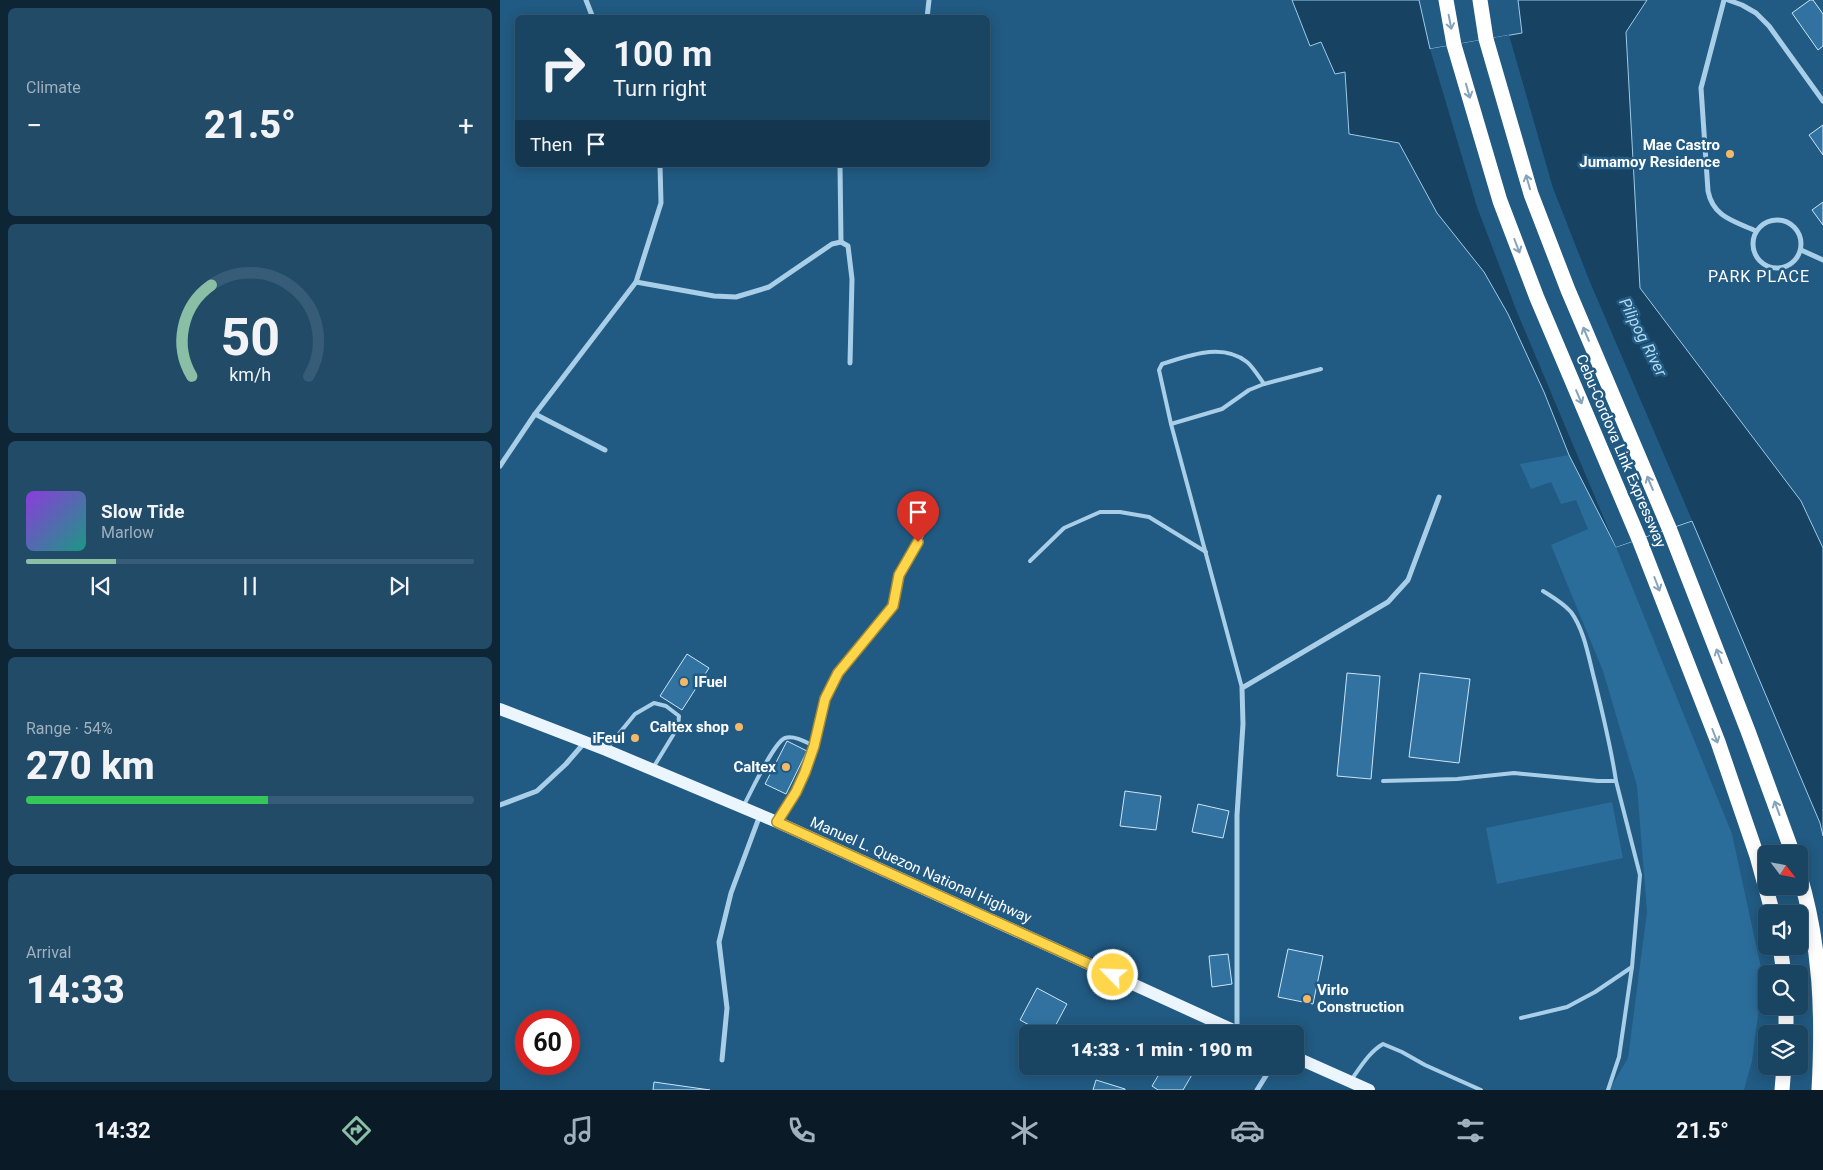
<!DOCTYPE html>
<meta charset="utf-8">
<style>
:root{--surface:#194462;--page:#224b68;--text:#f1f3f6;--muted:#9fb0be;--line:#375c77;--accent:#8abfa5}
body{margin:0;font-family:Roboto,sans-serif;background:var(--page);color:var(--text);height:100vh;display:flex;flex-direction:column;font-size:19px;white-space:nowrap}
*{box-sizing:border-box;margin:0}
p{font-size:16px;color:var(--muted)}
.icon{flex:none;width:28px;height:28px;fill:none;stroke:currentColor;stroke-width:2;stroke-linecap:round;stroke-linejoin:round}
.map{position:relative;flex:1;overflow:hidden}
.details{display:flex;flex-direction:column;gap:8px;padding:8px;background:#0e2536;width:500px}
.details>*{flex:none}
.banner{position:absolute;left:15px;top:15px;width:475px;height:152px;border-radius:8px;box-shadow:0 2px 12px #0003,0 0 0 1px var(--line);background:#194462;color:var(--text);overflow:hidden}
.needle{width:32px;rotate:122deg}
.controls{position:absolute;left:1258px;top:845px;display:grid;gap:10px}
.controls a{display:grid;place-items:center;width:50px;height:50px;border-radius:8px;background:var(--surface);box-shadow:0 2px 12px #0003,0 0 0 1px var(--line);font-size:25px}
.speed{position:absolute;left:15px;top:1010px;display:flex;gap:10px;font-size:25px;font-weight:700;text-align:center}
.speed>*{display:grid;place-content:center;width:65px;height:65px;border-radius:50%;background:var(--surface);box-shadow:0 2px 12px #0003,0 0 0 1px var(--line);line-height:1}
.speed .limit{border:8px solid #d22;background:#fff;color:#111}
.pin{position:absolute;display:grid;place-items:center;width:42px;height:42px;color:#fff;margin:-51px -21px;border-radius:50% 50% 50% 0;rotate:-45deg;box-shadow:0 0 5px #0007}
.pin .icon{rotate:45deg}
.me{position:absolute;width:55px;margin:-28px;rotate:294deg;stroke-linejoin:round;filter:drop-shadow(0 0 4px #0008)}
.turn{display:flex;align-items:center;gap:18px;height:105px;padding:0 15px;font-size:22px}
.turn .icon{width:65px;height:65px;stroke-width:2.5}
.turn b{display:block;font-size:35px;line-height:42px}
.then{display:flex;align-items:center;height:48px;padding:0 15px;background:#0003;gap:10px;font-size:19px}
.big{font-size:38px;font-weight:800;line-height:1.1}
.details .card{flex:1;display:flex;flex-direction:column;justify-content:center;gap:8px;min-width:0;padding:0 18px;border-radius:8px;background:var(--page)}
.details .dial{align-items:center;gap:0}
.dial svg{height:130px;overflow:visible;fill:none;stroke:var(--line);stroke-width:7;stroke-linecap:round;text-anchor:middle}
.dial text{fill:var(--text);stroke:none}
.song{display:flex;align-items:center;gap:15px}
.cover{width:60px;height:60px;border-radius:8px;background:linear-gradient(135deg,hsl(270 70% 55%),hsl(170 70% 35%))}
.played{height:5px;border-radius:2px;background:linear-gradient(90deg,var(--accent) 20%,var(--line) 20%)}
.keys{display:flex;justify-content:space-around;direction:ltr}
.heat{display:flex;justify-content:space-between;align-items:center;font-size:28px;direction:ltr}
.charge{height:8px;border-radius:4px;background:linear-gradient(90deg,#34c759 54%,var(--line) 0)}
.trip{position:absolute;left:519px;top:1025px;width:285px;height:50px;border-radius:8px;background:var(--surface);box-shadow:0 2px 12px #0003,0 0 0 1px var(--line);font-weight:800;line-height:50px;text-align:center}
.tab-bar{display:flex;height:80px;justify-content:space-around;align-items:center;background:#0a1b27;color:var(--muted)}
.tab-bar .icon{width:35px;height:35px}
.tab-bar .selected{color:var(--accent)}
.tab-bar b{font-size:22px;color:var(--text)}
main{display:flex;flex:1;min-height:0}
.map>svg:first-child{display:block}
.green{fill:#2b6d9a}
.water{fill:#174262;stroke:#9ccbe9}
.pier{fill:#215a82}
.building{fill:#3172a0;stroke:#cce5f6}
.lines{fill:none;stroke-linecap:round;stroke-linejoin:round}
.lane{stroke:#a8cee8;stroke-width:4}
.street{stroke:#a8cee8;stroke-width:5}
.primary{stroke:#ebf5fe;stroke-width:12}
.highway{stroke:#fff;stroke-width:15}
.oneway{stroke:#85a4ba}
.route-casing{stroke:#a68a30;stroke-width:12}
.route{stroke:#ffd54a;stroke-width:9}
.poi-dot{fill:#f5b869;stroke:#215a82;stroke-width:2}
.labels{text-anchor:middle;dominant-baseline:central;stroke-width:5;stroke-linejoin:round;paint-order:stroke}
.poi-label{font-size:15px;font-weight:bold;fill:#fff;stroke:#215a82;text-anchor:end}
.street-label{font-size:15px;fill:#fff;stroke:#215a82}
.neighbourhood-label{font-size:16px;letter-spacing:1px;fill:#fff;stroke:#215a82}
.water-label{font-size:16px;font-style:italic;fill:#b3d8f0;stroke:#215a82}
</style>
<main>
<section class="details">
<div class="card"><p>Climate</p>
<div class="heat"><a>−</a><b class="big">21.5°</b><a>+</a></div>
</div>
<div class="card dial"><svg viewBox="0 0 100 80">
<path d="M14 69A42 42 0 1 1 86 69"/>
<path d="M14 69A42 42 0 0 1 26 13" stroke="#8abfa5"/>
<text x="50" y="56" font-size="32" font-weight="700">50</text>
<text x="50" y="72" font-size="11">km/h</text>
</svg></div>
<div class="card">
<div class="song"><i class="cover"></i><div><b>Slow Tide</b><p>Marlow</p></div></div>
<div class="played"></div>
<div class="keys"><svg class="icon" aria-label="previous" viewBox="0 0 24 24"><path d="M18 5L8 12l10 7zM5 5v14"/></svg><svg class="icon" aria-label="pause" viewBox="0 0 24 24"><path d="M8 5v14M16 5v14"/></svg><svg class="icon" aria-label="next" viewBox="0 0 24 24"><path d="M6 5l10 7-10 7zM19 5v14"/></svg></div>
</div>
<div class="card"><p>Range · 54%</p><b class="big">270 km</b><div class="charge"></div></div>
<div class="card"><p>Arrival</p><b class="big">14:33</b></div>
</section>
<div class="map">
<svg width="1323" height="1090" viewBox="0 0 1323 1090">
<rect width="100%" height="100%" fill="#215a82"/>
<g class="green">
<path d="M1069 455 1116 547 1232 834 1263 977 1252 1061 1244 1090H1109L1128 1058 1147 912 1137 786 1103 671 1051 545 1088 529 1076 500 1061 504 1051 482 1031 489 1020 464Z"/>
<path d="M1112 802 1123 858 997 884 986 828Z"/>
</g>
<path class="water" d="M792 0H919L930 49 1022 33 1018 0H1147L1126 32 1140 288 1301 501 1323 548V836L1320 823 1192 521 1116 547 1069 455 1044 392 1008 314 984 272 937 213 899 143 849 134 845 72 835 74 821 42 810 46Z"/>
<path class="pier" d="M1009 35 1053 188 1090 282 1192 520 1116 547 1017 312 977 207 930 49Z"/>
<g class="building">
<path d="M1310 0H1313L1323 14V46L1318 50 1292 13Z"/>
<path d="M1323 125V155L1309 135Z"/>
<path d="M1323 202V225L1312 210Z"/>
<path d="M187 654 209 668 182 710 160 696Z"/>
<path d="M847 673 880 676 871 779 837 776Z"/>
<path d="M920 673 970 679 959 763 909 757Z"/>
<path d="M287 741 307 751 286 794 265 784Z"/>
<path d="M625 791 661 796 656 830 620 826Z"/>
<path d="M698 804 729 811 723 838 692 832Z"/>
<path d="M788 949 823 956 813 1004 778 997Z"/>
<path d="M728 954 732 984 712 987 709 956Z"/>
<path d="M537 988 567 1004 551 1034H546L520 1020Z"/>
<path d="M664 1066H693L696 1068 683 1090H658L652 1086Z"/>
<path d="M596 1080 625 1089V1090H593Z"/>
<path d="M154 1082 210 1090H153Z"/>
</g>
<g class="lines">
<g class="lane">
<path d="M671 424 722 409 749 390 764 384 821 369"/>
<path d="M530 561 564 528 600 512H620L649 517 706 552"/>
<path d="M742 688 671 424 659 370 662 364C688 356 722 342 747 362 753 367 759 377 764 384"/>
<path d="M108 747 135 714 154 703 166 706 179 716 178 727 153 768"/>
<path d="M883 781 957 779 1014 773 1098 781H1116C1111 747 1103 715 1095 682 1089 660 1085 631 1071 612 1063 603 1054 598 1043 591"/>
<path d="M244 805C251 792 274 742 285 738 294 735 306 742 314 746"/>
<path d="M1021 1018 1067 1007 1095 992 1132 967"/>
<path d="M851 1080C860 1068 869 1052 883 1044L902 1052 925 1065 981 1090"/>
<path d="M1108 1090 1119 1057 1132 967 1140 875 1116 781"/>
</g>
<g class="street">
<path d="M86 0 93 18"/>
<path d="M1224 0 1201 88 1208 191C1213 217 1234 221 1256 231"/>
<path d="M1228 0 1242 5 1256 13 1269 26 1323 101"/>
<path d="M427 18 429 0"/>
<circle cx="1277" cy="244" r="24"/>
<path d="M341 242 348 246 352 279 350 363"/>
<path d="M1301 250 1323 260"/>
<path d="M136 282 214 296 236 297 269 287 332 244 341 242 340 165"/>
<path d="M35 414 105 450"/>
<path d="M0 466 35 414 136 282 161 203 160 165"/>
<path d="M0 805 37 791 66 764 85 742"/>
<path d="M277 822 296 793 305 772 314 746 325 699 338 673 352 654 383 620 393 606 399 575 436 509"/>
<path d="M737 1030V815L743 724 742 688 888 602 908 580 939 497"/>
<path d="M222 1060 227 1008 219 942 231 893 260 815"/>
<path d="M757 1090 772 1066"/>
</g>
<g class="primary">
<path d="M0 709 106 750 277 822 742 1034"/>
<path d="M795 1057 869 1090"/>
</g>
<g class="highway">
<path d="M946 0 954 45 1000 201 1037 298 1139 539 1218 742 1257 856 1273 914"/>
<path d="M980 0 986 39 1031 194 1068 290 1169 528 1248 731 1293 854"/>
<path d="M1299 873C1321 945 1323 1016 1319 1090"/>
<path d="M1280 946 1284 974"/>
<path d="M1286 1034V1006"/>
<path d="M1282 1090 1284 1066"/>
</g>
</g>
<defs><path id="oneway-shaft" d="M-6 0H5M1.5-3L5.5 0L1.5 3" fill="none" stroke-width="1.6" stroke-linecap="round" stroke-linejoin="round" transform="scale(1.25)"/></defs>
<g class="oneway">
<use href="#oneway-shaft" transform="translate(950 22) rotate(79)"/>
<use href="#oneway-shaft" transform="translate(968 91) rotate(74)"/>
<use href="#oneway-shaft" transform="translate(1028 182) rotate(-106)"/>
<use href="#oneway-shaft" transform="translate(1017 246) rotate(69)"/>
<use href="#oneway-shaft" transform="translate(1086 334) rotate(-113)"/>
<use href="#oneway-shaft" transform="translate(1079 397) rotate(67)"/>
<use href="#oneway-shaft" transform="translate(1150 483) rotate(-113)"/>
<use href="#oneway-shaft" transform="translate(1157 584) rotate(69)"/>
<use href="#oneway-shaft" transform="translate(1219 656) rotate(-111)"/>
<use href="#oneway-shaft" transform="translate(1215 736) rotate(69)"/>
<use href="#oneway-shaft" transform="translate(1277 808) rotate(-110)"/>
</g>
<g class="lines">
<defs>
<path id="route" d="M418 542 399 575 393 606 338 673 325 699 314 746 305 772 296 792 277 822 613 975"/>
</defs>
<use href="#route" class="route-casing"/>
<use href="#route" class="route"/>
</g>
<g class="poi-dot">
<circle cx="1230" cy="154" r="5"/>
<circle cx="184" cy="682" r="5"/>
<circle cx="239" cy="727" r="5"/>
<circle cx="135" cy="738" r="5"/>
<circle cx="286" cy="767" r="5"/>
<circle cx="807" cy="999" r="5"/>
</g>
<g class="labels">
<g class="poi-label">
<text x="1220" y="145">Mae Castro<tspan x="1220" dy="17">Jumamoy Residence</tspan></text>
<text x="194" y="682" text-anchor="start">IFuel</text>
<text x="229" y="727">Caltex shop</text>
<text x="125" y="738">iFeul</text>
<text x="276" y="767">Caltex</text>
<text x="817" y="990" text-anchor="start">Virlo<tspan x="817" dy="17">Construction</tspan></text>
</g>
<g class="street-label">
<text transform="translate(1121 451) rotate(67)">Cebu-Cordova Link Expressway</text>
<text transform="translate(421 870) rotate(24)">Manuel L. Quezon National Highway</text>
</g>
<g class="neighbourhood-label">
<text x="1259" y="276">PARK PLACE</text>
</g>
<g class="water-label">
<text transform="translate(1143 337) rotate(63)">Pilipog River</text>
</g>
</g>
</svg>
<div class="controls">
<a><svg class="needle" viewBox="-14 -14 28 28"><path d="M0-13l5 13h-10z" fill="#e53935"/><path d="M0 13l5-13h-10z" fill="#9fb0be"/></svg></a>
<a><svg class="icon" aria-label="sound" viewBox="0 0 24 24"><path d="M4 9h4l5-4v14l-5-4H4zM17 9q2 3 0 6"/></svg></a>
<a><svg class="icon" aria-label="search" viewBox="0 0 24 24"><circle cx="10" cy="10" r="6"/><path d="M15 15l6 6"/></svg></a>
<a><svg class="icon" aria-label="layers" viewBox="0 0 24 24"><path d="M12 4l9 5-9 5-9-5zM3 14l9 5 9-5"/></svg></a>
</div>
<div class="speed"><div class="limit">60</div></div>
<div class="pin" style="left:418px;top:542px;background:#d93025"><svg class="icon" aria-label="arrive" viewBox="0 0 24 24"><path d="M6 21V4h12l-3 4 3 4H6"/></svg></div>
<svg class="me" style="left:613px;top:975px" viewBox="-20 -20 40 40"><circle r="17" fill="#ffd54a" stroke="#fff" stroke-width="3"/><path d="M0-11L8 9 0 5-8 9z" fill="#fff"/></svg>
<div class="trip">14:33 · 1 min · 190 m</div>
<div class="banner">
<div class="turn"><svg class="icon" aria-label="right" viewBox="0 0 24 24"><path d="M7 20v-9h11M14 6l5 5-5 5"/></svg><div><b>100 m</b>Turn right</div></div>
<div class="then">Then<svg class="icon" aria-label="arrive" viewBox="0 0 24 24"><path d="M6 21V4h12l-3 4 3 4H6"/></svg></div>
</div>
</div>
</main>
<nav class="tab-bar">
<b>14:32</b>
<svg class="icon selected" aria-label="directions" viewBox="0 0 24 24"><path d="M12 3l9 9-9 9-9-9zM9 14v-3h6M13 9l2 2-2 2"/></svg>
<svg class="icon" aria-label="music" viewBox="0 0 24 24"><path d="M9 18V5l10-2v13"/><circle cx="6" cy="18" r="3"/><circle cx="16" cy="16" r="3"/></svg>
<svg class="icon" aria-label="phone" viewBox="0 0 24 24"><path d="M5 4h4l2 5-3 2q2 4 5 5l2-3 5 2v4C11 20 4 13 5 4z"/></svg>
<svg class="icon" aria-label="climate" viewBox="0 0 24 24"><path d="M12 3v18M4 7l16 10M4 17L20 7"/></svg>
<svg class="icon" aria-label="car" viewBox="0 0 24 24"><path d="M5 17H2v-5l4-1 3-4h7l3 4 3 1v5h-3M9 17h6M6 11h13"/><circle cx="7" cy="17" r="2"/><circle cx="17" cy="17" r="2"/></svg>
<svg class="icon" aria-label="filters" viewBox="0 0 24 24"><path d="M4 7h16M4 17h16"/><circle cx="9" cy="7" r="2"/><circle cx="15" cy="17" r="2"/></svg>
<b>21.5°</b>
</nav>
